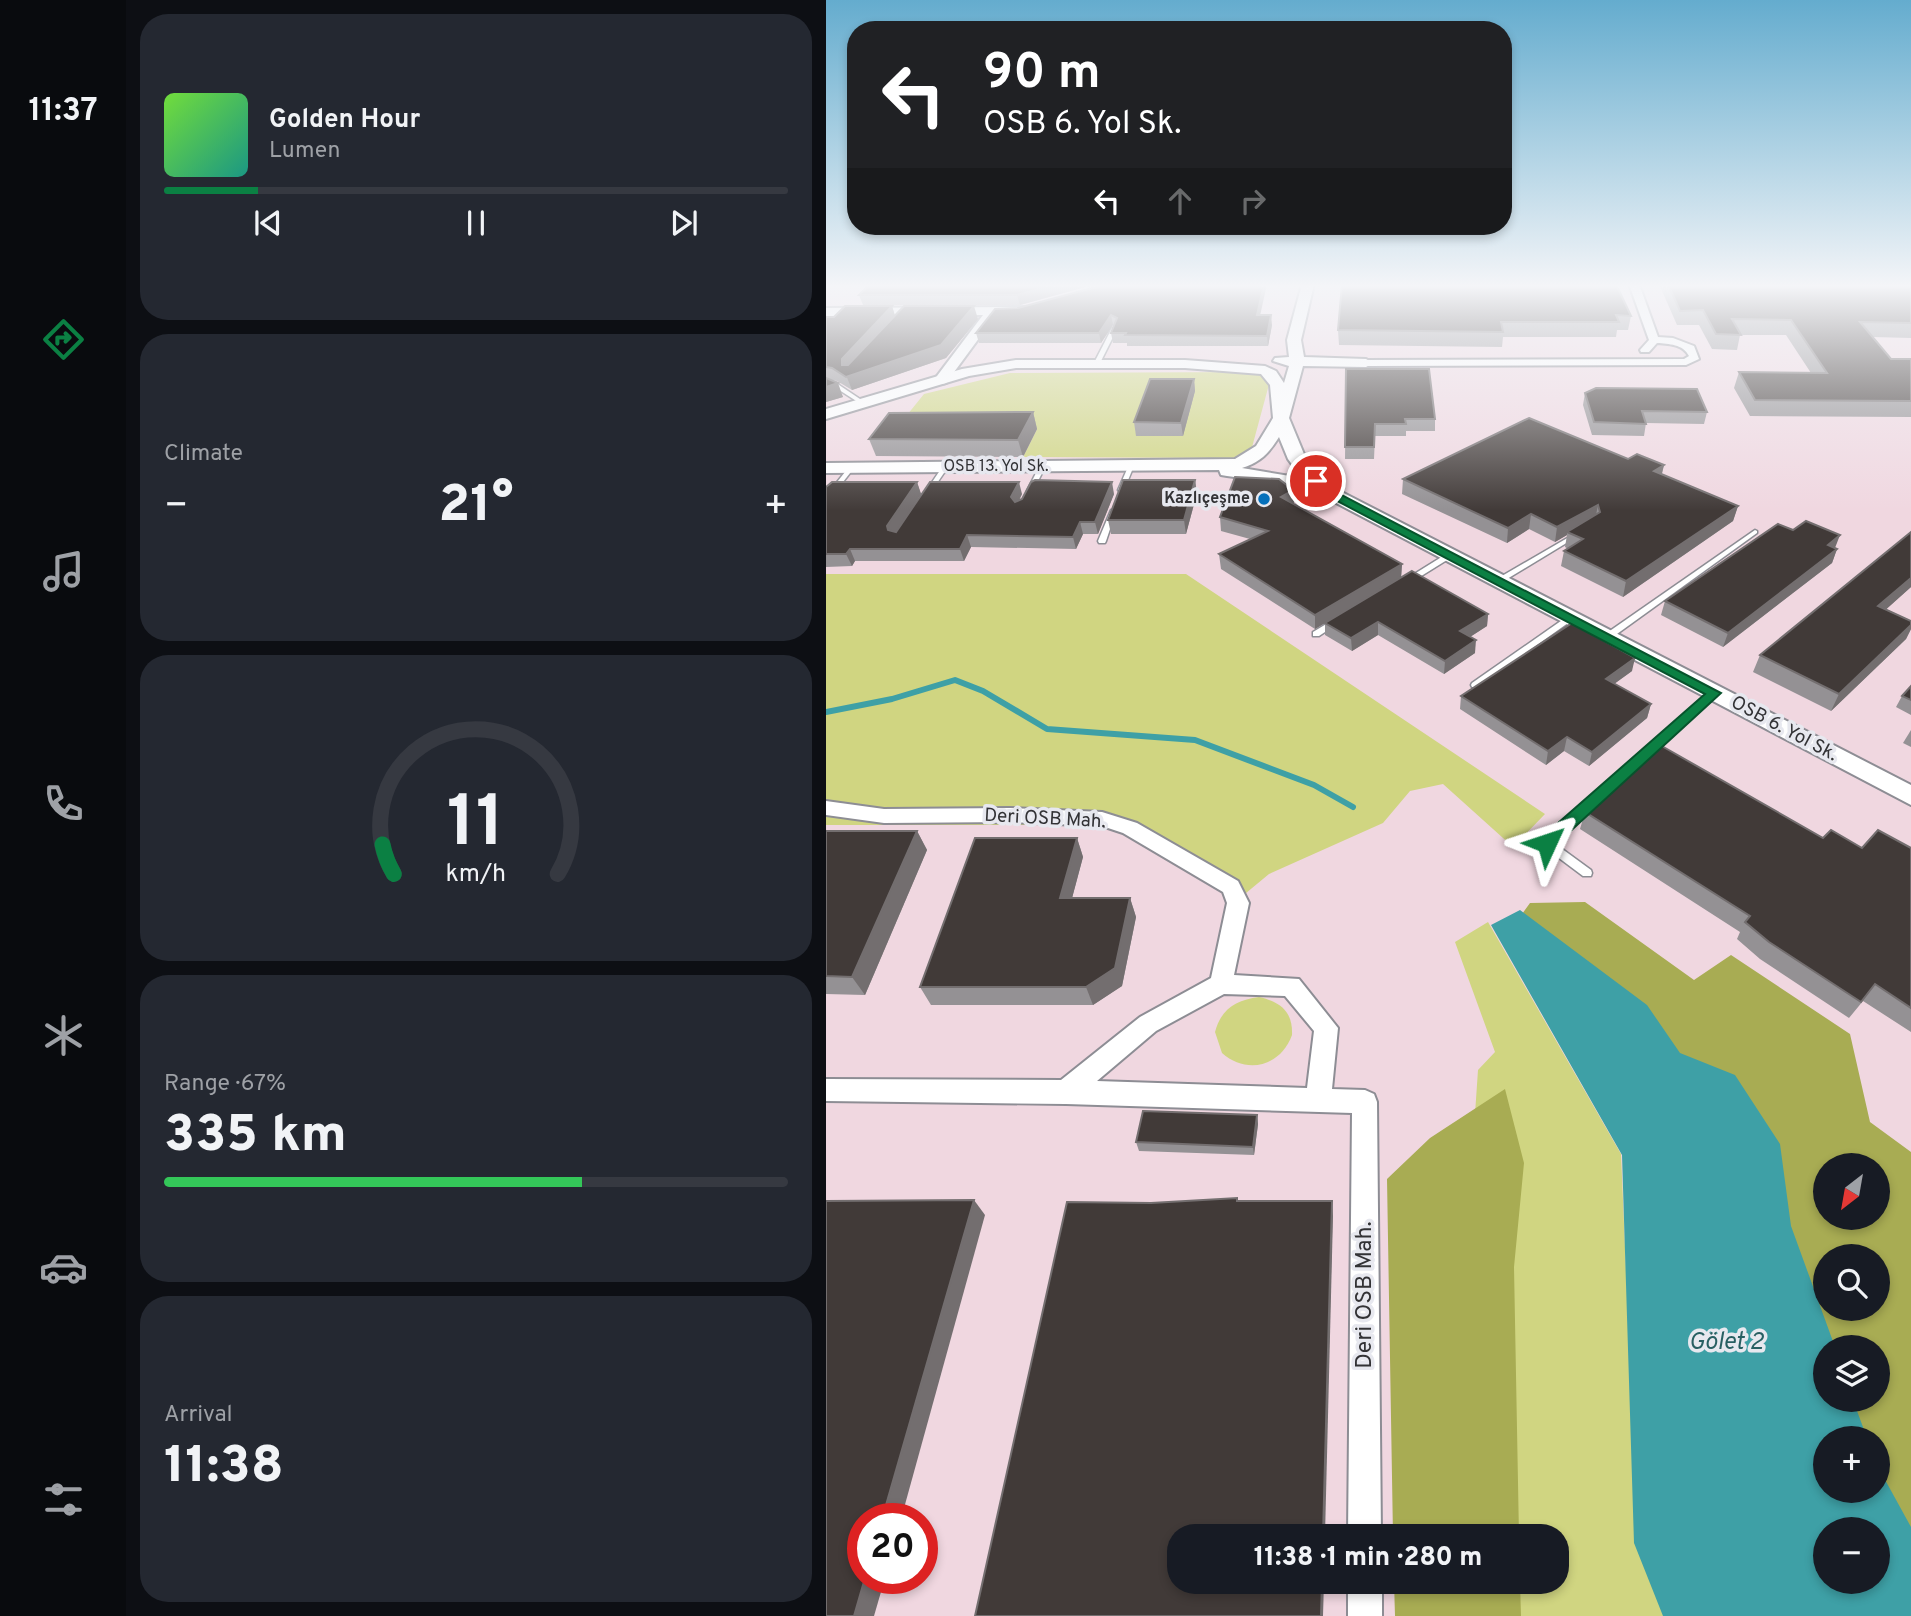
<!DOCTYPE html>
<meta charset="utf-8">
<style>
:root{--surface:#171b24;--page:#242831;--text:#f1f3f6;--muted:#9ea1a6;--line:#363941;--accent:#0b8043}
body{margin:0;font-family:Overpass,sans-serif;background:var(--page);color:var(--text);height:100vh;display:flex;flex-direction:column;font-size:26px;white-space:nowrap}
*{box-sizing:border-box;margin:0}
p{font-size:23px;color:var(--muted)}
.icon{flex:none;width:38px;height:38px;fill:none;stroke:currentColor;stroke-width:2;stroke-linecap:round;stroke-linejoin:round}
.map{position:relative;flex:1;overflow:hidden}
.sheet{display:flex;flex-direction:column;gap:14px;padding:14px;background:#0d0f14;width:700px}
.sheet>*{flex:none}
.hud{position:absolute;left:21px;top:21px;width:665px;height:214px;border-radius:28px;box-shadow:0 4px 10px #0003;background:#202124;color:#fff;overflow:hidden}
.needle{width:46px;rotate:211deg}
.tools{position:absolute;left:987px;top:1153px;display:grid;gap:14px}
.tools a{display:grid;place-items:center;width:77px;height:77px;border-radius:50%;background:var(--surface);box-shadow:0 4px 10px #0003;font-size:35px}
.speed{position:absolute;left:21px;top:1503px;display:flex;gap:14px;font-size:35px;font-weight:700;text-align:center}
.speed>*{display:grid;place-content:center;width:91px;height:91px;border-radius:50%;background:var(--surface);box-shadow:0 4px 10px #0003;line-height:1}
.speed .limit{border:10px solid #d22;background:#fff;color:#111}
.pin{position:absolute;display:grid;place-items:center;width:60px;height:60px;color:#fff;margin:-30px;border:4px solid #fff;border-radius:50%;box-shadow:0 2px 7px #0007}
.me{position:absolute;width:77px;margin:-38px;rotate:48deg;stroke-linejoin:round;filter:drop-shadow(0 0 5px #0008)}
.turn{display:flex;align-items:center;gap:24px;height:147px;padding:0 21px;font-size:32px}
.turn .icon{width:91px;height:91px;stroke-width:2.5}
.turn b{display:block;font-size:49px;line-height:60px}
.lanes{display:flex;align-items:center;height:66px;padding:0 21px;background:#0003;justify-content:center;gap:35px;direction:ltr}
.lanes .off{opacity:.35}
.big{font-size:52px;font-weight:800;line-height:1.1}
.sheet .widget{flex:1;display:flex;flex-direction:column;justify-content:center;gap:10px;min-width:0;padding:0 24px;border-radius:28px;background:var(--page)}
.sheet .dial{align-items:center;gap:0}
.dial svg{height:182px;overflow:visible;fill:none;stroke:var(--line);stroke-width:7;stroke-linecap:round;text-anchor:middle}
.dial text{fill:var(--text);stroke:none}
.song{display:flex;align-items:center;gap:21px}
.cover{width:84px;height:84px;border-radius:10px;background:linear-gradient(135deg,hsl(100 70% 55%),hsl(170 70% 35%))}
.played{height:7px;border-radius:4px;background:linear-gradient(90deg,var(--accent) 15%,var(--line) 15%)}
.keys{display:flex;justify-content:space-around;direction:ltr}
.heat{display:flex;justify-content:space-between;align-items:center;font-size:38px;direction:ltr}
.charge{height:10px;border-radius:5px;background:linear-gradient(90deg,#34c759 67%,var(--line) 0)}
.trip{position:absolute;left:341px;top:1524px;width:402px;height:70px;border-radius:28px;background:var(--surface);box-shadow:0 4px 10px #0003;font-weight:800;line-height:70px;text-align:center}
main{display:flex;flex:1;min-height:0}
.tabs{display:flex;flex-direction:column;width:126px;justify-content:space-around;align-items:center;background:#090b0e;color:var(--muted)}
.tabs .icon{width:49px;height:49px}
.tabs .active{color:var(--accent)}
.tabs b{font-size:32px;color:var(--text)}
.map>svg:first-child{display:block}
.industrial{fill:#f0d7e0;fill-rule:evenodd}
.green{fill:#d0d581}
.forest{fill:#a8ac53;fill-rule:evenodd}
.water{fill:#3ea0a6;fill-rule:evenodd}
.lines{fill:none;stroke-linecap:round;stroke-linejoin:round}
.stream{stroke:#3ea0a6;stroke-width:6}
.service-casing{stroke:#8d8d94;stroke-width:3}
.minor-casing{stroke:#8d8d94;stroke-width:4}
.tertiary-casing{stroke:#8d8d94;stroke-width:4}
.secondary-casing{stroke:#8d8d94;stroke-width:4}
.service{fill:#fff;fill-rule:evenodd}
.minor{fill:#fff;fill-rule:evenodd}
.tertiary{fill:#fff;fill-rule:evenodd}
.secondary{fill:#fff;fill-rule:evenodd}
.wall{fill:#949194}
.shaded-wall{fill:#736e6f}
.building{fill:#413a38;stroke:#736e6f;stroke-width:2}
.route{fill:#0b8043;stroke:#07532c;stroke-width:2}
.poi-dot{fill:#0570bb;stroke:#e7e8ef;stroke-width:2.5}
.labels{text-anchor:middle;dominant-baseline:central;stroke-width:7;stroke-linejoin:round;paint-order:stroke}
.far-street-label{font-size:16px;fill:#323235;stroke:#e7e8ef}
.far-poi-label{font-size:16px;font-weight:bold;fill:#323235;stroke:#e7e8ef;text-anchor:end}
.street-label{font-size:19px;fill:#323235;stroke:#e7e8ef}
.near-street-label{font-size:23px;fill:#323235;stroke:#e7e8ef}
.near-water-label{font-size:24px;font-style:italic;fill:#285f62;stroke:#e7e8ef}
</style>
<main>
<nav class="tabs">
<b>11:37</b>
<svg class="icon active" aria-label="directions" viewBox="0 0 24 24"><path d="M12 3l9 9-9 9-9-9zM9 14v-3h6M13 9l2 2-2 2"/></svg>
<svg class="icon" aria-label="music" viewBox="0 0 24 24"><path d="M9 18V5l10-2v13"/><circle cx="6" cy="18" r="3"/><circle cx="16" cy="16" r="3"/></svg>
<svg class="icon" aria-label="phone" viewBox="0 0 24 24"><path d="M5 4h4l2 5-3 2q2 4 5 5l2-3 5 2v4C11 20 4 13 5 4z"/></svg>
<svg class="icon" aria-label="climate" viewBox="0 0 24 24"><path d="M12 3v18M4 7l16 10M4 17L20 7"/></svg>
<svg class="icon" aria-label="car" viewBox="0 0 24 24"><path d="M5 17H2v-5l4-1 3-4h7l3 4 3 1v5h-3M9 17h6M6 11h13"/><circle cx="7" cy="17" r="2"/><circle cx="17" cy="17" r="2"/></svg>
<svg class="icon" aria-label="filters" viewBox="0 0 24 24"><path d="M4 7h16M4 17h16"/><circle cx="9" cy="7" r="2"/><circle cx="15" cy="17" r="2"/></svg>
</nav>
<section class="sheet">
<div class="widget">
<div class="song"><i class="cover"></i><div><b>Golden Hour</b><p>Lumen</p></div></div>
<div class="played"></div>
<div class="keys"><svg class="icon" aria-label="previous" viewBox="0 0 24 24"><path d="M18 5L8 12l10 7zM5 5v14"/></svg><svg class="icon" aria-label="pause" viewBox="0 0 24 24"><path d="M8 5v14M16 5v14"/></svg><svg class="icon" aria-label="next" viewBox="0 0 24 24"><path d="M6 5l10 7-10 7zM19 5v14"/></svg></div>
</div>
<div class="widget"><p>Climate</p>
<div class="heat"><a>−</a><b class="big">21°</b><a>+</a></div>
</div>
<div class="widget dial"><svg viewBox="0 0 100 80">
<path d="M14 69A42 42 0 1 1 86 69"/>
<path d="M14 69A42 42 0 0 1 9 56" stroke="#0b8043"/>
<text x="50" y="56" font-size="32" font-weight="700">11</text>
<text x="50" y="72" font-size="11">km/h</text>
</svg></div>
<div class="widget"><p>Range · 67%</p><b class="big">335 km</b><div class="charge"></div></div>
<div class="widget"><p>Arrival</p><b class="big">11:38</b></div>
</section>
<div class="map">
<svg width="1085" height="1616" viewBox="0 0 1085 1616">
<rect width="100%" height="100%" fill="#e7e8ef"/>
<path class="industrial" d="M0 284H1085V1616H0ZM999 1166H1052V1218H999ZM999 1256H1052V1309H999ZM999 1348H1052V1400H999ZM999 1438H1052V1491H999ZM37 1519H96V1578H37ZM999 1530H1052V1582H999ZM354 1536H732V1582H354Z"/>
<g class="green">
<path d="M430 372 445 377 425 451 407 458 197 457 211 429 69 430 98 394 184 373Z"/>
<path d="M0 574H360L719 814 687 847 617 784 584 791 557 823 443 874 408 903 400 882 294 825H0Z"/>
<path d="M662 922 795 1154 812 1549 839 1616H685L683 1582H732V1536H679L649 1114 652 1070 669 1052 629 942Z"/>
<path d="M433 997C455 1002 467 1012 466 1035 455 1066 421 1075 396 1053L389 1032C395 1009 410 1000 433 997Z"/>
</g>
<g class="forest">
<path d="M759 902 868 980 905 955 1024 1034 1044 1122 1085 1152V1558L1052 1490V1438H1027L1008 1400H1052V1348H999L841 1058 691 921 704 903ZM999 1166H1052V1218H999ZM999 1256H1052V1309H999Z"/>
<path d="M679 1089 698 1163 688 1267 693 1536H567L561 1179 604 1138Z"/>
<path d="M568 1582H694L695 1616H569Z"/>
</g>
<path class="water" d="M694 910 821 1005 854 1053 909 1075 954 1144 965 1226 1009 1347 999 1348V1400H1027L1041 1438H999V1491H1052V1467L1085 1527V1616H837L808 1543 796 1155 665 925ZM999 1530H1052V1582H999Z"/>
<g class="lines">
<path class="stream" d="M0 712 66 699 129 680 157 691 221 729 369 740 488 785 527 807"/>
<defs>
<g id="service">
<path d="M286 328 291 329 274 363 269 364 268 363Z"/>
<path d="M0 382 10 383 40 403 35 404 7 386H0Z"/>
<path d="M216 465 219 467 207 491 202 492 201 491 213 467Z"/>
<path d="M117 466 122 467 105 492H101L100 491Z"/>
<path d="M23 467 28 468 2 501 0 502V496Z"/>
<path d="M302 467 307 468 298 490 293 491 292 490Z"/>
<path d="M285 510 290 511 280 541 279 543H273L272 541Z"/>
<path d="M929 530 931 531V533L784 639H778V635Z"/>
<path d="M750 533 752 534V536L676 582H673L669 580Z"/>
<path d="M622 553H628L629 555 584 583H578L577 581Z"/>
<path d="M742 616H745L749 618 652 687H646L645 685 646 683Z"/>
<path d="M507 620H513L514 622 493 636H487V632Z"/>
<path d="M888 690 892 693 891 695 728 843 765 870 766 873 765 876H757L717 846 716 843 717 840 885 691Z"/>
</g>
<g id="minor">
<path d="M803 284H813L832 337 847 338 868 346 873 359 860 365 540 366 535 363 540 360 858 359 863 356C857 344 843 344 831 343L823 352H815L814 350 823 340Z"/>
<path d="M0 801 58 809 184 808 276 812 311 823 412 881 423 903 408 975 473 979 512 1028 506 1089 539 1090 548 1094 551 1102 555 1536H522L526 1113 240 1104 0 1101V1079L235 1080 314 1017 385 978 401 903 397 892 297 833 276 826 184 822 58 823 0 815ZM398 994 459 996 488 1031 481 1088 271 1081 330 1031Z"/>
<rect x="522" y="1582" width="34" height="34"/>
</g>
<path id="tertiary" d="M0 308 199 307 205 311 199 315H170L120 383 115 384 108 380 157 315 0 316Z"/>
<path id="secondary" d="M476 284H488L475 340 478 357 540 359 547 363 540 367 477 366 463 418 480 459 506 487 1085 785V805L493 494 460 484 401 476 395 475 393 470 0 473V463L409 459 430 446 447 418 444 385 435 374 359 368H190L143 376 0 419V409L136 369 190 360H359L439 366 450 371 458 383 463 366 447 361 449 358 463 357 461 340ZM453 437 462 459 476 478 416 468C435 462 443 453 453 437Z"/>
</defs>
<use href="#service" class="service-casing"/>
<use href="#minor" class="minor-casing"/>
<use href="#tertiary" class="tertiary-casing"/>
<use href="#secondary" class="secondary-casing"/>
<use href="#service" class="service"/>
<use href="#minor" class="minor"/>
<use href="#tertiary" class="tertiary"/>
<use href="#secondary" class="secondary"/>
</g>
<g class="wall">
<path d="M270 284 194 305H37L33 295Z"/>
<path d="M516 284 805 316 802 330H791L790 337H677L676 347 513 345 512 330Z"/>
<path d="M833 284H1085V338L1047 337 1065 359H1085V417L924 416 908 388 913 372 985 373 960 335H914L911 350 886 349 873 325H851Z"/>
<path d="M66 306 69 316 152 319 120 358 26 390 11 381 6 380 17 397 0 402V317H8Z"/>
<path d="M192 308 435 315 446 325 442 346H301V343H287L285 333 288 326 287 325 275 343H153L150 333Z"/>
<path d="M520 369 609 419V431H580V436H549L548 459H519Z"/>
<path d="M368 379 369 391 357 436H310L308 422Z"/>
<path d="M759 393 881 412 878 424 820 423 818 436 766 435 757 405Z"/>
<path d="M207 412 211 429 197 457 50 456 43 439Z"/>
<path d="M802 459 838 465 836 474 912 506 907 521 797 597 735 566 738 551 742 549 739 547 741 535 729 542 703 529 681 543 576 494 577 479Z"/>
<path d="M369 480 371 493 360 534H285L282 520Z"/>
<path d="M91 482 95 494 70 532 196 494 193 500 288 494 272 534H257L250 549 145 547 138 561H29L26 566 0 567V487Z"/>
<path d="M468 504 576 564 575 578 662 614 661 626 644 637 649 653 618 674 552 635 526 651 499 635V623L489 629 395 569 393 554 424 539 395 531 394 517Z"/>
<path d="M1085 532V587L1060 609 1085 621V629L1080 639 1005 711 927 672 934 655Z"/>
<path d="M1009 548 1011 549 1006 563 897 647 835 615 839 601Z"/>
<path d="M806 671 788 684 825 704 821 718 763 766 738 751 720 765 634 709 635 696Z"/>
<path d="M1085 686V715L1070 707 1076 696Z"/>
<path d="M1085 730V747L1077 743Z"/>
<path d="M759 812 997 838 1036 848H1085V1032L1037 1001 1023 1018 934 959 911 939 914 932 754 829Z"/>
<path d="M0 831H91L101 850 39 995 0 994Z"/>
<path d="M251 838 257 857 246 898H304L310 917 296 986 267 1005H105L94 987Z"/>
<path d="M431 1115 432 1124 428 1155 313 1151 310 1142Z"/>
</g>
<g class="shaded-wall">
<path d="M232 284H270L194 305 191 295Z"/>
<path d="M438 284H441L432 325 431 315Z"/>
<path d="M66 306 70 319 148 306 152 319 120 358 26 390 16 365V359Z"/>
<path d="M285 315 287 325 275 343 273 333Z"/>
<path d="M445 315 446 325 442 346 441 336Z"/>
<path d="M368 379 369 391 357 436 355 423Z"/>
<path d="M12 383 17 397 0 402V387Z"/>
<path d="M207 412 211 429 197 457 192 440Z"/>
<path d="M838 465 834 480 828 471Z"/>
<path d="M369 480 371 493 360 534 358 520Z"/>
<path d="M91 482 95 494 66 538 62 530 61 526Z"/>
<path d="M193 482 196 494 189 509 185 497Z"/>
<path d="M286 482 288 494 272 534 269 522Z"/>
<path d="M467 490 468 504 455 497Z"/>
<path d="M772 505 769 520 741 532V535L729 542 731 527Z"/>
<path d="M912 506 907 521 797 597 800 581Z"/>
<path d="M705 514 703 529 681 543 682 528Z"/>
<path d="M254 522 257 534 250 549 247 537Z"/>
<path d="M141 535 145 547 138 561 134 549Z"/>
<path d="M1014 535 1009 548 1002 545Z"/>
<path d="M24 549 29 561 26 566 20 554Z"/>
<path d="M1011 549 1006 563 897 647 902 633Z"/>
<path d="M576 564 575 578 489 629V615Z"/>
<path d="M1085 578V587L1045 623 1052 606Z"/>
<path d="M662 614 661 626 633 644 634 631Z"/>
<path d="M552 622V635L526 651 525 638Z"/>
<path d="M1085 625V629L1080 639 1005 711 1013 694Z"/>
<path d="M650 640 649 653 618 674 619 661Z"/>
<path d="M809 658 806 671 777 692 780 679Z"/>
<path d="M825 704 821 718 763 766 766 752Z"/>
<path d="M741 737 738 751 720 765 722 751Z"/>
<path d="M91 831 101 850 39 995 26 977Z"/>
<path d="M251 838 257 857 241 917 234 898Z"/>
<path d="M304 898 310 917 296 986 267 1005 260 987Z"/>
<path d="M431 1115 432 1124 428 1155 427 1147Z"/>
<path d="M148 1200 159 1215 75 1519H56Z"/>
<path d="M506 1201 507 1216 499 1536H497Z"/>
<path d="M39 1578H59L48 1616H28Z"/>
<path d="M496 1582H498L497 1616H495Z"/>
</g>
<g class="building">
<path d="M44 284H232L191 295H33Z"/>
<path d="M281 284H438L431 315H445L441 336 299 335 300 333H285L291 318 285 315 273 333H150L169 309 192 308Z"/>
<path d="M516 284H790L805 316 790 315 793 322H675L677 332 512 330Z"/>
<path d="M842 284H1085V323L1034 322 1065 359H1085V401L929 400 913 372 1001 373 965 320 906 319 915 335 890 334 877 310 854 311Z"/>
<path d="M19 306H66L16 359V365H22L78 306H148L115 345 20 377 6 368 0 367V317H8Z"/>
<path d="M520 369H603L609 419H579L580 424H549L548 447H519Z"/>
<path d="M0 378 12 383 0 387Z"/>
<path d="M324 379H368L355 423 308 422Z"/>
<path d="M770 388 871 389 881 412 816 411 820 424 768 422 759 393Z"/>
<path d="M207 412 192 440 43 439 63 413Z"/>
<path d="M703 418 802 459 811 454 838 465 828 471 912 506 800 581 738 551 757 539 741 532 774 512 772 505 731 527 705 514 682 528 577 479Z"/>
<path d="M409 477 453 479 467 490 455 497 576 564 489 615 393 554 442 531 394 517Z"/>
<path d="M209 480 286 482 269 522H254L247 537 141 535 134 549H24L20 554H0V487L6 482H91L61 526 62 530 70 532 104 482H193L185 497 189 502 196 499 205 482Z"/>
<path d="M297 480H369L358 520H282Z"/>
<path d="M980 521 1014 535 1002 545 1011 549 902 633 839 601 952 524 967 530Z"/>
<path d="M1085 532V578L1052 606 1085 621V625L1013 694 934 655Z"/>
<path d="M586 571 662 614 634 631 650 640 619 661 552 622 525 638 499 623Z"/>
<path d="M746 623 809 658 780 679 825 704 766 752 741 737 722 751 635 696Z"/>
<path d="M1085 686V700L1076 696Z"/>
<path d="M834 745 997 838 1005 830 1036 848 1052 830 1085 848V1008L1049 984 1035 1002 943 942 919 922 924 916 759 812Z"/>
<path d="M0 831H91L26 977 0 976Z"/>
<path d="M149 838H251L234 898H304L289 968 260 987H94Z"/>
<path d="M317 1111 431 1115 427 1147 310 1142Z"/>
<path d="M411 1198V1201H506L497 1536H354V1582H496L495 1616H149L241 1202 325 1203Z"/>
<path d="M148 1200 56 1519H37V1578H39L28 1616H0V1201Z"/>
</g>
<linearGradient id="sky" x2="0" y2="1"><stop stop-color="#64acce"/><stop offset="0.56" stop-color="#f4f5f8"/><stop offset="1" stop-color="#f4f5f8" stop-opacity="0"/></linearGradient>
<rect width="1085" height="511" fill="url(#sky)"/>
<path class="route" d="M486 479H493L504 489 895 693 727 847H715V838L879 694 496 493 486 484Z"/>
<circle class="poi-dot" cx="438" cy="499" r="7"/>
<g class="labels">
<g class="far-street-label">
<text x="170" y="467">OSB 13. Yol Sk.</text>
</g>
<g class="far-poi-label">
<text x="424" y="499">Kazlıçeşme</text>
</g>
<g class="street-label">
<text transform="translate(958 729) rotate(28)">OSB 6. Yol Sk.</text>
<text transform="translate(219 819) rotate(3)">Deri OSB Mah.</text>
</g>
<g class="near-street-label">
<text transform="translate(539 1295) rotate(-90)">Deri OSB Mah.</text>
</g>
<g class="near-water-label">
<text x="900" y="1343">Gölet 2</text>
</g>
</g>
</svg>
<div class="tools">
<a><svg class="needle" viewBox="-14 -14 28 28"><path d="M0-13l5 13h-10z" fill="#e53935"/><path d="M0 13l5-13h-10z" fill="#9ea1a6"/></svg></a>
<a><svg class="icon" aria-label="search" viewBox="0 0 24 24"><circle cx="10" cy="10" r="6"/><path d="M15 15l6 6"/></svg></a>
<a><svg class="icon" aria-label="layers" viewBox="0 0 24 24"><path d="M12 4l9 5-9 5-9-5zM3 14l9 5 9-5"/></svg></a>
<a>+</a>
<a>−</a>
</div>
<div class="speed"><div class="limit">20</div></div>
<div class="pin" style="left:490px;top:481px;background:#d93025"><svg class="icon" aria-label="arrive" viewBox="0 0 24 24"><path d="M6 21V4h12l-3 4 3 4H6"/></svg></div>
<svg class="me" style="left:721px;top:843px" viewBox="-20 -20 40 40"><path d="M0-17L14 15 0 8-14 15z" fill="#0b8043" stroke="#fff" stroke-width="4"/></svg>
<div class="trip">11:38 · 1 min · 280 m</div>
<div class="hud">
<div class="turn"><svg class="icon" aria-label="left" viewBox="0 0 24 24"><path d="M17 20v-9H6M10 6l-5 5 5 5"/></svg><div><b>90 m</b>OSB 6. Yol Sk.</div></div>
<div class="lanes"><svg class="icon" aria-label="left" viewBox="0 0 24 24"><path d="M17 20v-9H6M10 6l-5 5 5 5"/></svg><svg class="icon off" aria-label="ahead" viewBox="0 0 24 24"><path d="M12 20V5M6 11l6-6 6 6"/></svg><svg class="icon off" aria-label="right" viewBox="0 0 24 24"><path d="M7 20v-9h11M14 6l5 5-5 5"/></svg></div>
</div>
</div>
</main>
